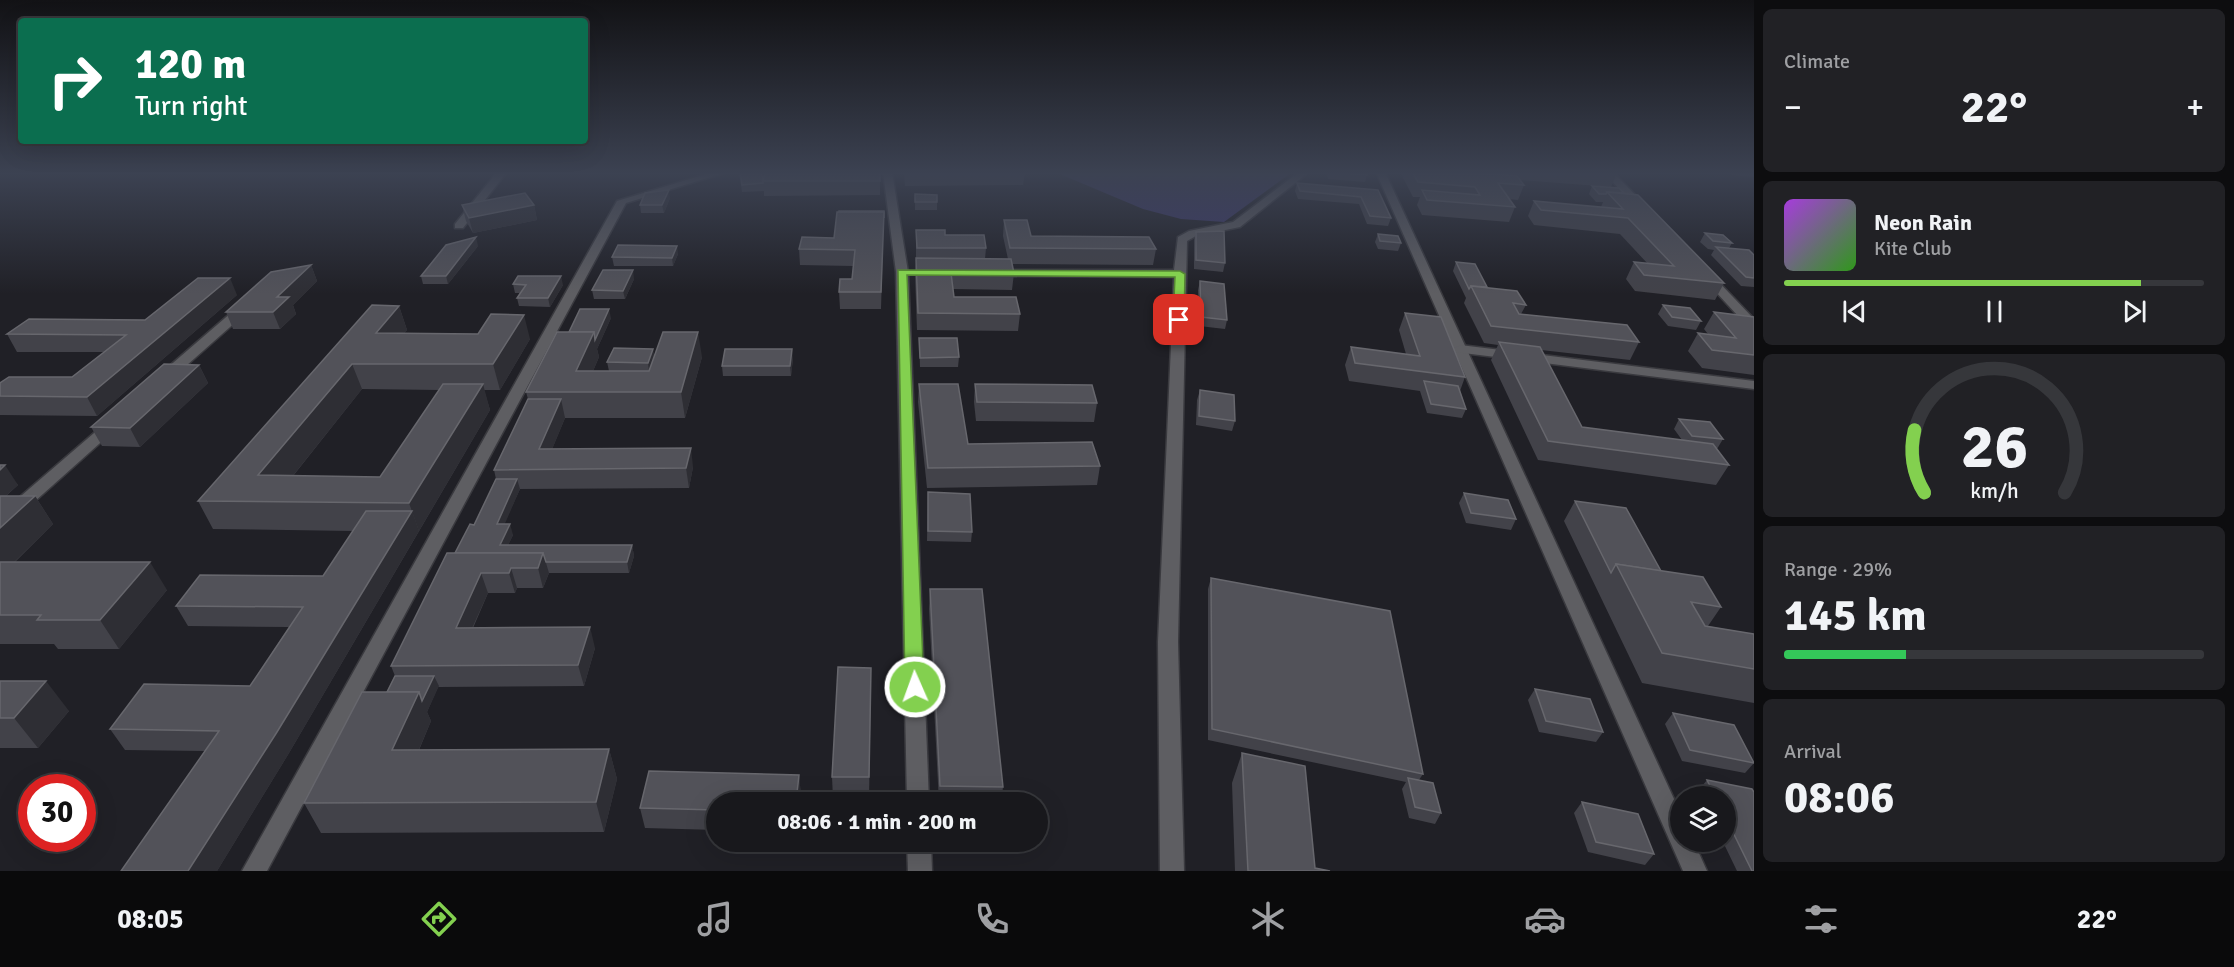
<!DOCTYPE html>
<meta charset="utf-8">
<style>
:root{--surface:#18181c;--page:#212125;--text:#f1f3f6;--muted:#9fa0a3;--line:#36373b;--accent:#83d04f}
body{margin:0;font-family:Signika,sans-serif;background:var(--page);color:var(--text);height:100vh;display:flex;flex-direction:column;font-size:22px;white-space:nowrap}
*{box-sizing:border-box;margin:0}
p{font-size:20px;color:var(--muted)}
.icon{flex:none;width:33px;height:33px;fill:none;stroke:currentColor;stroke-width:2;stroke-linecap:round;stroke-linejoin:round}
.map{position:relative;flex:1;overflow:hidden}
.sheet{display:flex;flex-direction:column;gap:9px;padding:9px;background:#0d0d0f;width:480px}
.sheet>*{flex:none}
.top-card{position:absolute;left:18px;top:18px;width:570px;height:126px;border-radius:6px;box-shadow:0 6px 24px #0002,0 0 0 2px var(--line);background:#0b6e4f;color:#fff;overflow:hidden}
.fabs{position:absolute;left:1670px;top:786px;display:grid;gap:12px}
.fabs a{display:grid;place-items:center;width:66px;height:66px;border-radius:50%;background:var(--surface);box-shadow:0 6px 24px #0002,0 0 0 2px var(--line);font-size:30px}
.speed{position:absolute;left:18px;top:774px;display:flex;gap:12px;font-size:30px;font-weight:700;text-align:center}
.speed>*{display:grid;place-content:center;width:78px;height:78px;border-radius:50%;background:var(--surface);box-shadow:0 6px 24px #0002,0 0 0 2px var(--line);line-height:1}
.speed .limit{border:9px solid #d22;background:#fff;color:#111}
.pin{position:absolute;display:grid;place-items:center;width:51px;height:51px;color:#fff;margin:-26px;border-radius:12px;box-shadow:0 3px 9px #0006}
.me{position:absolute;width:66px;margin:-33px;rotate:358deg;stroke-linejoin:round;filter:drop-shadow(0 0 4px #0008)}
.turn{display:flex;align-items:center;gap:21px;height:126px;padding:0 18px;font-size:27px}
.turn .icon{width:78px;height:78px;stroke-width:2.5}
.turn b{display:block;font-size:42px;line-height:51px}
.big{font-size:45px;font-weight:800;line-height:1.1}
.sheet .tile{flex:1;display:flex;flex-direction:column;justify-content:center;gap:9px;min-width:0;padding:0 21px;border-radius:9px;background:var(--page)}
.sheet .dial{align-items:center;gap:0}
.dial svg{height:156px;overflow:visible;fill:none;stroke:var(--line);stroke-width:7;stroke-linecap:round;text-anchor:middle}
.dial text{fill:var(--text);stroke:none}
.song{display:flex;align-items:center;gap:18px}
.cover{width:72px;height:72px;border-radius:9px;background:linear-gradient(135deg,hsl(280 70% 55%),hsl(110 70% 35%))}
.played{height:6px;border-radius:3px;background:linear-gradient(90deg,var(--accent) 85%,var(--line) 85%)}
.keys{display:flex;justify-content:space-around;direction:ltr}
.heat{display:flex;justify-content:space-between;align-items:center;font-size:33px;direction:ltr}
.charge{height:9px;border-radius:4px;background:linear-gradient(90deg,#34c759 29%,var(--line) 0)}
.trip{position:absolute;left:706px;top:792px;width:342px;height:60px;border-radius:30px;background:var(--surface);box-shadow:0 6px 24px #0002,0 0 0 2px var(--line);font-weight:800;line-height:60px;text-align:center}
.dock{display:flex;height:96px;justify-content:space-around;align-items:center;background:#0a0a0b;color:var(--muted)}
.dock .icon{width:42px;height:42px}
.dock .current{color:var(--accent)}
.dock b{font-size:27px;color:var(--text)}
main{display:flex;flex:1;min-height:0}
.map>svg:first-child{display:block}
.green{fill:#3d396c}
.lines{fill:none;stroke-linecap:round;stroke-linejoin:round}
.service-casing{stroke:#3a3a3f;stroke-width:3}
.minor-casing{stroke:#3a3a3f;stroke-width:3}
.service{fill:#5e5e62;fill-rule:evenodd}
.minor{fill:#5e5e62;fill-rule:evenodd}
.wall{fill:#424249;fill-rule:evenodd}
.shaded-wall{fill:#2e2e34}
.building{fill:#525259;stroke:#67676d;stroke-width:1.5}
.route{fill:#83d04f;stroke:#558733;stroke-width:1.5}
</style>
<main>
<div class="map">
<svg width="1754" height="871" viewBox="0 0 1754 871">
<rect width="100%" height="100%" fill="#202026"/>
<path class="green" d="M1055 172H1292L1224 222 1181 219 1143 209Z"/>
<g class="lines">
<defs>
<g id="service">
<path d="M1299 172H1309L1240 227 1196 236 1187 241 1178 642 1184 871H1160L1158 642 1174 277 994 276 988 273 994 270H1174L1178 237 1189 231 1233 222Z"/>
<path d="M1376 172H1385L1680 812V842H1694L1707 871H1683Z"/>
<path d="M1604 172H1613L1646 206V210H1638Z"/>
<path d="M1707 273 1711 274 1754 319V330L1750 329 1703 278V274Z"/>
</g>
<g id="minor">
<path d="M497 172H507L463 228H455V224Z"/>
<path d="M713 172H727L626 203 267 871H242L617 201Z"/>
<path d="M883 172H892L908 272 929 802H907L896 272Z"/>
<path d="M243 305 247 306V312L169 381H159L157 378 159 375 239 306Z"/>
<path d="M1460 345 1754 381V389L1455 352 1453 349Z"/>
<path d="M113 420 118 421 120 424 118 427 6 527 0 529V514L108 421Z"/>
<path d="M907 842H931L932 871H908Z"/>
</g>
</defs>
<use href="#service" class="service-casing"/>
<use href="#minor" class="minor-casing"/>
<use href="#service" class="service"/>
<use href="#minor" class="minor"/>
</g>
<g class="wall">
<path d="M739 172H761L763 179 880 172V195L764 196V191L742 192Z"/>
<path d="M904 172H1025L1023 185 905 186Z"/>
<path d="M1326 172H1366L1367 175 1365 182 1328 179Z"/>
<path d="M1402 172H1463L1498 174 1496 172H1616L1617 173 1611 187 1520 180 1524 185 1518 200 1509 199 1515 207 1509 222 1422 215 1417 205 1420 197H1413L1401 174Z"/>
<path d="M1728 172H1754V177L1732 175Z"/>
<path d="M1297 183 1378 190 1391 218 1388 226 1367 224 1359 204 1298 199 1295 191Z"/>
<path d="M1592 186 1624 193 1724 283 1715 300 1635 291 1626 279 1634 262 1648 264 1620 234 1534 225 1528 216 1534 201 1601 207 1603 202H1596L1589 194Z"/>
<path d="M915 194 937 195V210H915Z"/>
<path d="M670 198 664 213H641L640 205Z"/>
<path d="M462 205H534L537 220 473 233 466 221Z"/>
<path d="M884 211 881 309H840L839 292 852 279 853 266 800 265 799 249 834 238 839 212Z"/>
<path d="M1004 220 1031 236 1156 249 1153 265 1012 264 1014 273 1012 290 953 289 954 297 1020 314 1018 331 917 330 915 275 916 258V230L945 235 986 248 985 259H1008L1003 236Z"/>
<path d="M1196 232 1225 263 1223 272 1194 269V240Z"/>
<path d="M1705 233 1732 243 1729 248 1754 255V287L1741 286 1711 255 1714 250 1708 249 1700 242Z"/>
<path d="M1378 234 1401 243 1398 251 1378 249 1375 242Z"/>
<path d="M478 246 448 284H423L421 276Z"/>
<path d="M678 254 673 266H614L612 257Z"/>
<path d="M1456 262 1487 287 1526 305 1521 314 1639 342 1630 360 1541 350 1582 427 1682 440 1674 429 1679 419 1723 439 1717 449 1729 465 1716 485 1538 460 1491 360 1498 345 1484 343 1464 303 1466 298 1453 271Z"/>
<path d="M311 265 317 281 293 305 296 314 280 329H233L226 312Z"/>
<path d="M634 279 625 299H594L592 290Z"/>
<path d="M1200 281 1227 320 1225 329 1199 326 1198 290Z"/>
<path d="M513 284 563 285 550 307 519 306 517 298 520 293H515Z"/>
<path d="M237 295 97 416 0 415V383L72 377 104 352H17L7 334 145 320Z"/>
<path d="M1663 305 1701 321 1696 330 1668 326 1658 314Z"/>
<path d="M399 306 407 330 404 333 530 339 500 390H484L490 410 289 753 217 871H121L205 751 125 750 110 729 250 686 289 627 188 626 176 606 323 576 353 531 213 529 198 501ZM362 389 439 390 380 477 293 476Z"/>
<path d="M1714 312 1754 317V375L1702 368 1688 351 1698 333 1708 334 1704 329Z"/>
<path d="M1405 313 1465 377 1460 391 1466 409 1462 418 1427 413 1420 391 1349 381 1345 365 1351 347 1406 354 1399 330Z"/>
<path d="M611 318 597 349 599 357 593 371H609L607 362 654 356 702 357 685 418H565L552 449 693 467 689 488 520 489 504 524 513 535 508 545H632L634 556 629 573H549L543 588H517L515 593H488L473 628 595 648 584 686 438 687 427 712 431 721 419 750 609 749 617 779 604 832 321 833 304 803 387 692 395 676 391 666 455 553 474 525 496 479 494 470 528 399 526 392 569 332Z"/>
<path d="M919 338 959 357 958 367H920Z"/>
<path d="M793 358 791 376H723L722 366Z"/>
<path d="M199 365 208 383 140 447 102 446 91 427Z"/>
<path d="M919 384 968 444 1100 466 1097 485 927 488 918 402Z"/>
<path d="M975 384 1097 403 1094 422 976 421 974 402Z"/>
<path d="M1200 390 1235 421 1232 431 1196 425 1197 400Z"/>
<path d="M0 465 18 485 6 496H35L53 524 15 562 167 590 119 649H58L54 644H0Z"/>
<path d="M928 492 972 532 971 542 927 541Z"/>
<path d="M1464 493 1516 519 1511 530 1466 523 1459 503Z"/>
<path d="M1575 501 1661 571 1721 607 1708 626 1754 634V703L1642 683 1564 521Z"/>
<path d="M1211 578 1423 774 1419 780 1441 813 1435 824 1409 818 1402 789 1406 782 1208 740V589Z"/>
<path d="M930 589 1003 787 1001 802H939L929 609Z"/>
<path d="M0 681 69 711 38 748H0Z"/>
<path d="M871 688 869 798H833L832 777Z"/>
<path d="M1535 689 1603 732 1596 742 1539 732 1528 700Z"/>
<path d="M1673 713 1754 763 1745 773 1682 761 1665 724Z"/>
<path d="M1242 753 1315 868 1330 871H1235L1232 783Z"/>
<path d="M799 775 801 796 717 802V830L645 828 640 808Z"/>
<path d="M1707 780 1752 789 1754 792V871H1737L1723 842H1725V796H1701L1698 791Z"/>
<path d="M1582 802 1654 854 1645 865 1588 852 1574 813Z"/>
</g>
<g class="shaded-wall">
<path d="M669 190 670 198 664 213 662 205Z"/>
<path d="M534 205 537 220 473 233 469 218Z"/>
<path d="M476 237 478 246 448 284 446 276Z"/>
<path d="M677 246 678 254 673 266 672 258Z"/>
<path d="M311 265 317 281 293 305 296 314 280 329 273 312 277 297Z"/>
<path d="M633 270 634 279 625 299 623 291Z"/>
<path d="M561 276 563 285 550 307 548 298Z"/>
<path d="M230 278 237 295 97 416 87 397Z"/>
<path d="M399 306 407 330 384 358 376 333Z"/>
<path d="M609 309 611 318 597 349 599 357 584 392 576 371 594 332Z"/>
<path d="M524 315 530 339 500 390 493 364Z"/>
<path d="M698 332 702 357 685 418 681 392Z"/>
<path d="M653 349 655 358 649 372 648 363Z"/>
<path d="M792 349 793 358 791 376 790 366Z"/>
<path d="M352 364 362 389 272 502 258 475Z"/>
<path d="M199 365 208 383 140 447 130 428Z"/>
<path d="M483 384 490 410 419 531 409 503Z"/>
<path d="M561 399 565 418 544 469 539 449Z"/>
<path d="M691 448 693 467 689 488 686 468Z"/>
<path d="M5 465 18 485 0 501V470Z"/>
<path d="M517 479 520 489 500 535 497 524Z"/>
<path d="M35 496 53 524 0 576V528Z"/>
<path d="M412 511 419 531 289 753 217 871H188Z"/>
<path d="M510 524 513 535 503 556 500 545Z"/>
<path d="M632 545 634 556 629 573 627 562Z"/>
<path d="M543 553 549 573 543 588 538 568Z"/>
<path d="M150 562 167 590 119 649 100 620Z"/>
<path d="M511 568 517 588 515 593 509 573Z"/>
<path d="M481 573 488 593 463 648 456 628Z"/>
<path d="M590 627 595 648 584 686 578 665Z"/>
<path d="M871 668V688L869 798V777Z"/>
<path d="M434 676 439 686 427 712 431 721 406 780 392 750 419 692Z"/>
<path d="M46 681 69 711 38 748 14 718Z"/>
<path d="M609 749 617 779 604 832 596 802Z"/>
<path d="M799 775 801 796 800 802H796Z"/>
</g>
<g class="building">
<path d="M740 172H761L763 179V183L742 185Z"/>
<path d="M765 172H880V181H763Z"/>
<path d="M1332 172H1366L1367 175Z"/>
<path d="M1412 172H1463L1517 176 1524 185 1498 183 1515 207 1427 200 1422 190 1480 195 1475 187 1418 182Z"/>
<path d="M1297 183 1378 190 1391 218 1370 216 1361 197 1300 191Z"/>
<path d="M1592 186 1619 188 1624 193 1607 192 1606 194H1599Z"/>
<path d="M669 190 662 205H640L645 193Z"/>
<path d="M1607 192 1638 195 1724 283 1644 275 1634 262 1674 266 1628 218 1541 210 1534 201 1623 209Z"/>
<path d="M525 193 534 205 469 218 462 205Z"/>
<path d="M915 194 937 195V202H915Z"/>
<path d="M839 211H884V218V212H839Z"/>
<path d="M837 212H884L881 292H839L840 279H852L855 250 799 249 802 237 834 238Z"/>
<path d="M1004 220H1027L1031 236 1149 237 1156 249 1010 248Z"/>
<path d="M916 230H945V235H984L986 248H917Z"/>
<path d="M1224 231 1225 263 1196 260V232Z"/>
<path d="M1705 233 1723 235 1732 243 1713 241Z"/>
<path d="M1378 234 1398 236 1401 243 1380 241Z"/>
<path d="M476 237 446 276H421L446 245Z"/>
<path d="M618 245 677 246 672 258 612 257Z"/>
<path d="M1716 247 1749 250 1754 255V278L1746 277Z"/>
<path d="M916 258 1011 259 1014 273H951L954 297H1016L1020 314 918 313Z"/>
<path d="M1456 262 1475 264 1487 287 1471 286 1469 289Z"/>
<path d="M311 265 277 297H289L273 312H226L271 272Z"/>
<path d="M603 270H633L623 291 592 290Z"/>
<path d="M518 276H561L548 298H517L526 285 513 284Z"/>
<path d="M198 278H230L87 397 0 396V383L9 377H72L126 335 7 334 29 319 145 320Z"/>
<path d="M1200 281 1224 284 1227 320 1201 317Z"/>
<path d="M1471 286 1517 291 1526 305 1513 303 1519 314 1627 325 1639 342 1491 326Z"/>
<path d="M372 305 399 306 376 333 478 334 491 314 524 315 493 364H352L258 475 380 477 443 384H483L409 503 198 501Z"/>
<path d="M1663 305 1690 308 1701 321 1672 317Z"/>
<path d="M580 309H609L595 340 594 332H569Z"/>
<path d="M1714 312 1754 317V355L1712 350 1698 333 1736 338Z"/>
<path d="M1405 313 1441 317 1465 377 1355 363 1351 347 1420 356Z"/>
<path d="M557 332H594L576 371H649L663 332H698L681 392H526Z"/>
<path d="M919 338H957L959 357 920 358Z"/>
<path d="M1499 342 1540 347 1582 427 1713 444 1729 465 1548 441Z"/>
<path d="M614 348 653 349 648 363 607 362Z"/>
<path d="M725 349H792L790 366H722Z"/>
<path d="M164 364 199 365 130 428 91 427Z"/>
<path d="M1424 381 1458 386 1466 409 1431 404Z"/>
<path d="M919 384H958L968 444 1092 442 1100 466 928 468Z"/>
<path d="M975 384 1092 385 1097 403 977 402Z"/>
<path d="M1200 390 1234 395 1235 421 1199 416Z"/>
<path d="M528 399H561L539 449 691 448 686 468 494 470Z"/>
<path d="M1679 419 1710 422 1723 439 1692 436Z"/>
<path d="M0 465H5L0 470Z"/>
<path d="M496 479H517L497 524H510L500 545H632L627 562H546L543 553H455L470 524 474 525Z"/>
<path d="M928 492 970 494 972 532 928 531Z"/>
<path d="M1464 493 1508 500 1516 519 1471 513Z"/>
<path d="M0 496H35L0 528Z"/>
<path d="M1575 501 1626 508 1661 571 1616 564 1611 573Z"/>
<path d="M366 511H412L277 732 188 871H121L219 731 110 729 144 684 250 686 303 607 176 606 200 575 323 576Z"/>
<path d="M447 553H543L538 568H511L509 573H481L456 628 590 627 578 665 391 666Z"/>
<path d="M0 562H150L100 620H37L41 615H0Z"/>
<path d="M1616 564 1703 577 1721 607 1691 602 1705 626 1754 634V669L1662 653Z"/>
<path d="M1211 578 1390 611 1423 774 1212 729Z"/>
<path d="M930 589H982L1003 787 940 786Z"/>
<path d="M838 667 871 668 869 777H832Z"/>
<path d="M395 676H434L422 701 419 692H387Z"/>
<path d="M0 681H46L14 718H0Z"/>
<path d="M1535 689 1590 699 1603 732 1546 721Z"/>
<path d="M362 692H419L392 750 609 749 596 802 304 803Z"/>
<path d="M1673 713 1734 725 1754 763 1690 750Z"/>
<path d="M1242 753 1305 766 1315 868 1330 871H1248Z"/>
<path d="M649 771 799 775 796 802H717V810L640 808Z"/>
<path d="M1408 778 1433 783 1441 813 1415 807Z"/>
<path d="M1707 780 1752 789 1754 792V871H1752L1725 816V796H1715Z"/>
<path d="M1582 802 1638 814 1654 854 1596 842Z"/>
</g>
<linearGradient id="sky" x2="0" y2="1"><stop stop-color="#121215"/><stop offset="0.59" stop-color="#3c4252"/><stop offset="1" stop-color="#3c4252" stop-opacity="0"/></linearGradient>
<rect width="1754" height="294" fill="url(#sky)"/>
<path class="route" d="M898 270 1180 271 1185 274 1184 320 1179 324 1173 320 1175 277 907 275 924 687 921 692 915 695 908 692 905 687Z"/>
</svg>
<div class="fabs">
<a><svg class="icon" aria-label="layers" viewBox="0 0 24 24"><path d="M12 4l9 5-9 5-9-5zM3 14l9 5 9-5"/></svg></a>
</div>
<div class="speed"><div class="limit">30</div></div>
<div class="pin" style="left:1179px;top:320px;background:#d93025"><svg class="icon" aria-label="arrive" viewBox="0 0 24 24"><path d="M6 21V4h12l-3 4 3 4H6"/></svg></div>
<svg class="me" style="left:915px;top:687px" viewBox="-20 -20 40 40"><circle r="17" fill="#83d04f" stroke="#fff" stroke-width="3"/><path d="M0-11L8 9 0 5-8 9z" fill="#fff"/></svg>
<div class="trip">08:06 · 1 min · 200 m</div>
<div class="top-card">
<div class="turn"><svg class="icon" aria-label="right" viewBox="0 0 24 24"><path d="M7 20v-9h11M14 6l5 5-5 5"/></svg><div><b>120 m</b>Turn right</div></div>
</div>
</div>
<section class="sheet">
<div class="tile"><p>Climate</p>
<div class="heat"><a>−</a><b class="big">22°</b><a>+</a></div>
</div>
<div class="tile">
<div class="song"><i class="cover"></i><div><b>Neon Rain</b><p>Kite Club</p></div></div>
<div class="played"></div>
<div class="keys"><svg class="icon" aria-label="previous" viewBox="0 0 24 24"><path d="M18 5L8 12l10 7zM5 5v14"/></svg><svg class="icon" aria-label="pause" viewBox="0 0 24 24"><path d="M8 5v14M16 5v14"/></svg><svg class="icon" aria-label="next" viewBox="0 0 24 24"><path d="M6 5l10 7-10 7zM19 5v14"/></svg></div>
</div>
<div class="tile dial"><svg viewBox="0 0 100 80">
<path d="M14 69A42 42 0 1 1 86 69"/>
<path d="M14 69A42 42 0 0 1 9 37" stroke="#83d04f"/>
<text x="50" y="56" font-size="32" font-weight="700">26</text>
<text x="50" y="72" font-size="11">km/h</text>
</svg></div>
<div class="tile"><p>Range · 29%</p><b class="big">145 km</b><div class="charge"></div></div>
<div class="tile"><p>Arrival</p><b class="big">08:06</b></div>
</section>
</main>
<nav class="dock">
<b>08:05</b>
<svg class="icon current" aria-label="directions" viewBox="0 0 24 24"><path d="M12 3l9 9-9 9-9-9zM9 14v-3h6M13 9l2 2-2 2"/></svg>
<svg class="icon" aria-label="music" viewBox="0 0 24 24"><path d="M9 18V5l10-2v13"/><circle cx="6" cy="18" r="3"/><circle cx="16" cy="16" r="3"/></svg>
<svg class="icon" aria-label="phone" viewBox="0 0 24 24"><path d="M5 4h4l2 5-3 2q2 4 5 5l2-3 5 2v4C11 20 4 13 5 4z"/></svg>
<svg class="icon" aria-label="climate" viewBox="0 0 24 24"><path d="M12 3v18M4 7l16 10M4 17L20 7"/></svg>
<svg class="icon" aria-label="car" viewBox="0 0 24 24"><path d="M5 17H2v-5l4-1 3-4h7l3 4 3 1v5h-3M9 17h6M6 11h13"/><circle cx="7" cy="17" r="2"/><circle cx="17" cy="17" r="2"/></svg>
<svg class="icon" aria-label="filters" viewBox="0 0 24 24"><path d="M4 7h16M4 17h16"/><circle cx="9" cy="7" r="2"/><circle cx="15" cy="17" r="2"/></svg>
<b>22°</b>
</nav>
